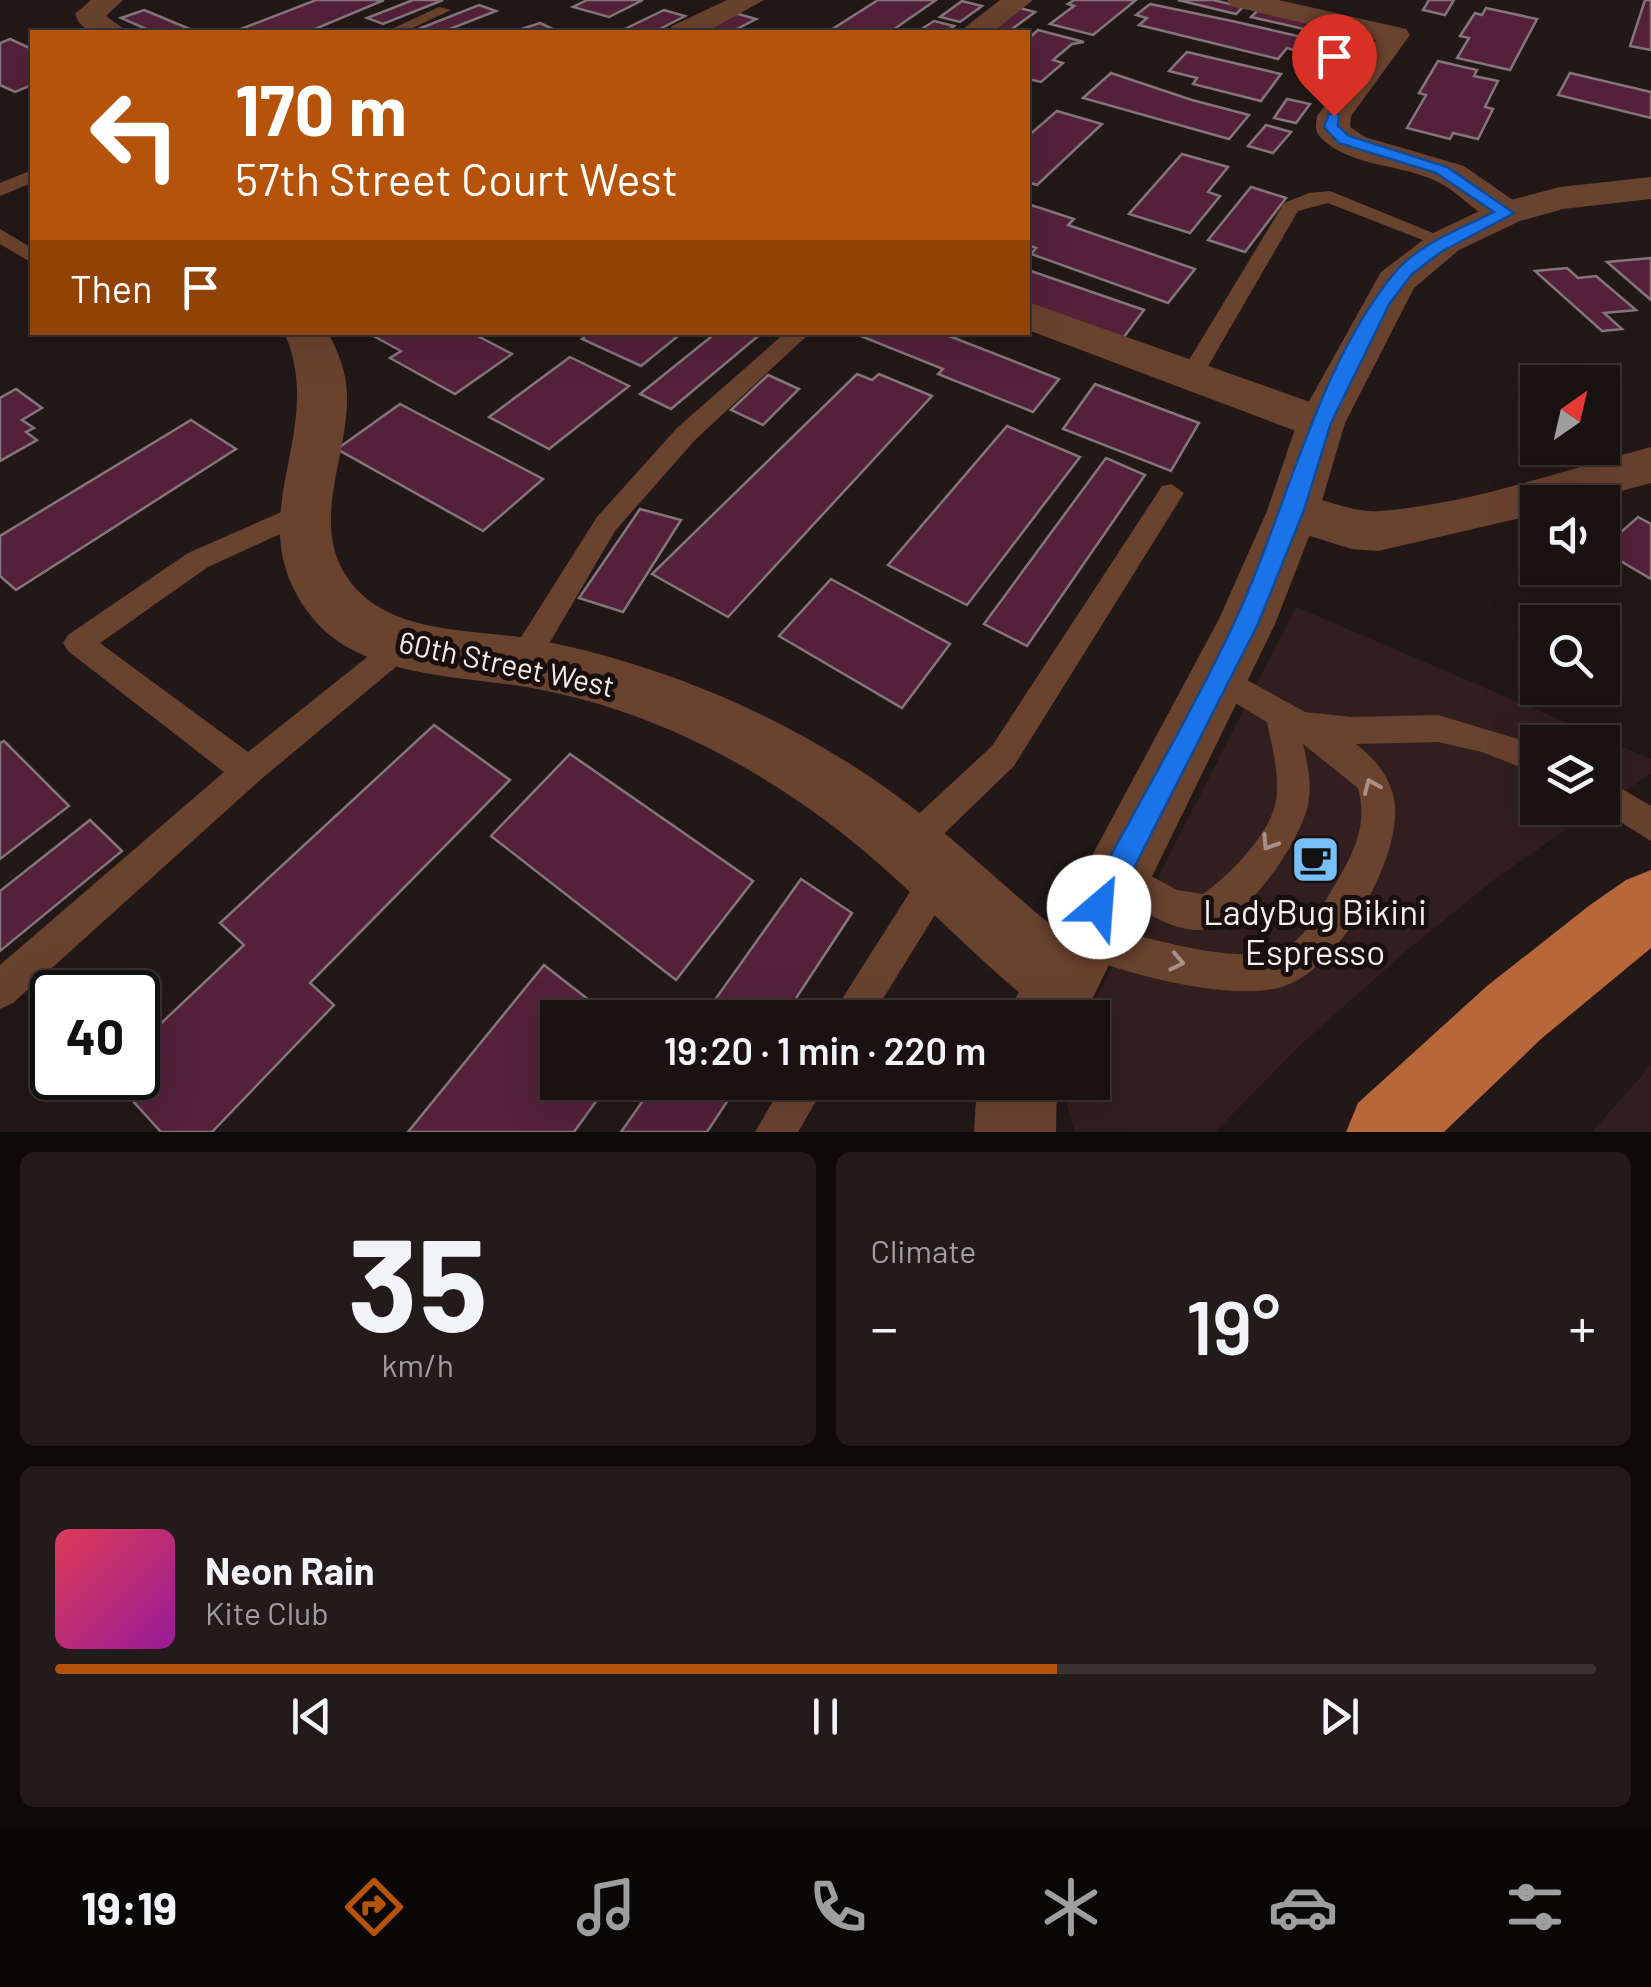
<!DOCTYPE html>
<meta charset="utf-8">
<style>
:root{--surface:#1a1212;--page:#231b1b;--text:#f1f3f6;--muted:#9f9e9f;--line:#383232;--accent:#b45309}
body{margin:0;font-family:Barlow,sans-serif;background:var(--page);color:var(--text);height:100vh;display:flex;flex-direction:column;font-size:38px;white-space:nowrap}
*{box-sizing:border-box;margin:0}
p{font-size:32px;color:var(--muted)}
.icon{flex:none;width:55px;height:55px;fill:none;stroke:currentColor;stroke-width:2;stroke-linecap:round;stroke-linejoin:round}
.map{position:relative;height:1132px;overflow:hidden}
.drawer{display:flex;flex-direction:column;gap:20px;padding:20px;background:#0e0a0a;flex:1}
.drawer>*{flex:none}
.top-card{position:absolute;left:30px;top:30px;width:1000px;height:305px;border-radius:0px;box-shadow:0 10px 40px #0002,0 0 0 2px var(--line);background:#b45309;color:#fff;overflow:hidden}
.needle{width:65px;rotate:34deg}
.fabs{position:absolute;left:1520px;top:365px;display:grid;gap:20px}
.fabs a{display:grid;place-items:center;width:100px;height:100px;border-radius:0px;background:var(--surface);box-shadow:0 10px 40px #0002,0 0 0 2px var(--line);font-size:50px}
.speed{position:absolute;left:30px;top:970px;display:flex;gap:20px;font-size:50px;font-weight:700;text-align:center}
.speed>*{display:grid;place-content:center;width:130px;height:130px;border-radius:50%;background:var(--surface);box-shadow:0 10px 40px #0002,0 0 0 2px var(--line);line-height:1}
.speed .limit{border:5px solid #111;border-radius:15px;background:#fff;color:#111}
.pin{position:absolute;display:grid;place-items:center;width:85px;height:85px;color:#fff;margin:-102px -42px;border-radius:50% 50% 50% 0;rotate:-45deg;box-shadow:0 0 10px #0007}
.pin .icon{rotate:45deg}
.me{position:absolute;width:110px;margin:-55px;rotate:27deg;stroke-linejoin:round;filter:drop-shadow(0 0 8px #0008)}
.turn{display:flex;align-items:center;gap:35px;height:210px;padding:0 40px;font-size:45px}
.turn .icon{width:130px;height:130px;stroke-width:2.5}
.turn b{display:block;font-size:70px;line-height:85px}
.then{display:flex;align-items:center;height:95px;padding:0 40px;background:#0003;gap:20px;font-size:38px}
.big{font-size:75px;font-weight:600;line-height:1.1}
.drawer .tile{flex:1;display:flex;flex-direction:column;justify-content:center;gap:15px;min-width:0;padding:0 35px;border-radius:15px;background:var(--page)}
.drawer .dial{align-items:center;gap:0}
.dial b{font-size:130px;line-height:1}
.song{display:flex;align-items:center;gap:30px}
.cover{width:120px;height:120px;border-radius:15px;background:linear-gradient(135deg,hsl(350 70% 55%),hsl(300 70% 35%))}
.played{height:10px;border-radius:5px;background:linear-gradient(90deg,var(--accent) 65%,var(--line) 65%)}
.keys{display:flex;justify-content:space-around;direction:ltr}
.heat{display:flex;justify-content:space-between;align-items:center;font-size:55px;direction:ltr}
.drawer .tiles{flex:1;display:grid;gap:20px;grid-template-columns:1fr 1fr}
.tile:last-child{grid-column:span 2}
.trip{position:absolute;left:540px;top:1000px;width:570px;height:100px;border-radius:0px;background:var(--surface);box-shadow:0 10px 40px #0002,0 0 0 2px var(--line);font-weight:600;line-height:100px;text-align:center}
.tabs{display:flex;height:160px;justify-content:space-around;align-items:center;background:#0a0707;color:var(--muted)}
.tabs .icon{width:70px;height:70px}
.tabs .selected{color:var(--accent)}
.tabs b{font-size:45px;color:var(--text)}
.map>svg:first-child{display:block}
.built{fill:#311f1f}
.building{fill:#542139;stroke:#83767b;stroke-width:2.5}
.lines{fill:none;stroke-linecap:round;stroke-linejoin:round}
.service{fill:#6a432e;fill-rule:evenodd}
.minor{fill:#6a432e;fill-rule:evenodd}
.tertiary{fill:#6a432e;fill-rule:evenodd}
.primary{fill:#b8673b;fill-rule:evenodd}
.oneway{stroke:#a99084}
.route{fill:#1a73e8;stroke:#114b97;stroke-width:2.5}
.labels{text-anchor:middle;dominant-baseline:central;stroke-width:10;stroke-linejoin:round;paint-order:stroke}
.street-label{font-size:30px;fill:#f6eeee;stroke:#1a0f0f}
.near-poi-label{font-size:35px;fill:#f6eeee;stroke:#1a0f0f}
</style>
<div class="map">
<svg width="1651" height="1132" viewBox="0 0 1651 1132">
<rect width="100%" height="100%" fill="#231818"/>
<g class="built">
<path d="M1296 607 1651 759V774L1603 805 1602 742H1538V808H1598L1496 878 1407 950 1298 1047 1215 1132H1075L1061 1086 1062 1083 1092 1082V1018L1087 1017Z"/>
<path d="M1651 1066V1132H1592L1646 1071Z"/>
</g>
<g class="building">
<path d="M316 0H384L308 32 241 29Z"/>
<path d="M413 0H443L383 24 367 18Z"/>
<path d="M587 0H643L609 17 573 7Z"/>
<path d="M878 0H936L890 32 831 30Z"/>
<path d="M1074 0H1136L1093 35 1050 24 1074 6 1068 4Z"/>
<path d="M1178 0H1213L1243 7 1236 14Z"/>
<path d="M1429 0H1454L1445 15 1423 10Z"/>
<path d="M1645 0H1651V50L1630 46Z"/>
<path d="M962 1 982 6 960 22 940 17Z"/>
<path d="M1150 4 1232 21 1311 39 1300 52 1287 48 1278 59 1139 25 1147 18 1136 15Z"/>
<path d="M479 5 496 11 442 32H411Z"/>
<path d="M1016 7 1035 12 1008 32 985 30Z"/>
<path d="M1486 8 1537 19 1510 70 1457 58 1469 38 1460 36 1475 13 1482 15Z"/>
<path d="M144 10 197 32H153L121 18Z"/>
<path d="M664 10 685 16 654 32 625 29Z"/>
<path d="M1258 10 1323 25 1317 32 1251 17Z"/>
<path d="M735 13 756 19 731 32 702 29Z"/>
<path d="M934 21 954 26 945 32H917Z"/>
<path d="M540 23 559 32H512Z"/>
<path d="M1038 30 1084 42 1072 44 1053 60 1063 63 1041 82 1028 79V39Z"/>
<path d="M10 39 32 49V85L15 92 0 85V43Z"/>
<path d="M1187 52 1281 74 1261 101 1193 84 1197 78 1169 71Z"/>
<path d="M1438 61 1477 70 1474 76 1498 81 1485 107 1493 109 1478 139 1453 133 1450 139 1407 128 1426 95 1419 93Z"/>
<path d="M1111 73 1192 100 1249 115 1229 139 1083 98Z"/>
<path d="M1570 73 1651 92V118L1558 95Z"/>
<path d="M1287 99 1310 104 1296 123 1274 118Z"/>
<path d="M1057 111 1102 124 1037 185 1028 182V136Z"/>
<path d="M1266 125 1291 132 1273 153 1248 146Z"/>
<path d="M1182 154 1228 167 1208 192 1220 196 1190 233 1129 214Z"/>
<path d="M1251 187 1286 198 1245 252 1208 240Z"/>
<path d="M1028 204 1074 219 1068 225 1195 269 1168 303 1031 254 1036 248 1028 245Z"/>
<path d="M1651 258V300L1607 262Z"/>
<path d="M1567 268 1578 278 1596 276 1636 310 1604 313 1622 329 1602 331 1535 271Z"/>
<path d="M1028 270 1144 310 1121 341 1028 307Z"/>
<path d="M366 332H470L512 354 455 394 390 358 401 351Z"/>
<path d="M590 332H683L641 366 582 339Z"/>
<path d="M717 332H763L671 409 640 394Z"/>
<path d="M867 332H939L1059 379 1033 412 938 374 943 369 863 337Z"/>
<path d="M570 357 629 386 549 449 489 417Z"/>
<path d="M857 374 872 380 879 374 932 396 728 617 652 574Z"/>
<path d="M768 375 799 389 763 425 731 410Z"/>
<path d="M1095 384 1199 423 1171 471 1063 429Z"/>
<path d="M16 389 42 408 22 420 34 428 26 432 37 440 0 461V398Z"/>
<path d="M400 404 543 479 483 531 337 449Z"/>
<path d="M191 420 236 449 16 590 0 576V536Z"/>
<path d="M1007 426 1080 457 967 605 888 565Z"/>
<path d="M1106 458 1145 475 1027 646 984 624Z"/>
<path d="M640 509 681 520 623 612 579 598Z"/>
<path d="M1638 517 1651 524V579L1602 550V524L1619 534Z"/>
<path d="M831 579 950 644 902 708 779 636Z"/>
<path d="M434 725 510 780 310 983 334 1005 212 1132H161L112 1078H138V1045L244 945 220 923Z"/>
<path d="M4 741 69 806 0 859V743Z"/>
<path d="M570 754 753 881 676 980 491 836Z"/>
<path d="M90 820 122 851 0 951V891Z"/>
<path d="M801 879 852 913 783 1018H702Z"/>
<path d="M544 965 612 1018H558V1082H610L574 1132H408Z"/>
<path d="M656 1082H740L707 1132H621Z"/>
</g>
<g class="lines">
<g class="service">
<path d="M439 7 451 10 404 32H385Z"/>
<path d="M32 170V183L0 196V183Z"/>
<path d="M1330 191 1455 242 1438 246 1328 203 1298 211 1200 380H1184L1180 375 1284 203 1309 193Z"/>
<path d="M0 229 32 248V263L0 244Z"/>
<path d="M786 332H811L695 440 615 531 533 671 522 674 511 671 507 662 511 653 597 517 677 428Z"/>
<path d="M1171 484 1184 493 1014 766 920 857 908 862 896 857 891 846 896 835 992 746 1162 486Z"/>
<path d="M302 503 315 513 311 520 208 567 100 643 248 752 395 635 405 631 415 635 420 643 415 651 259 781 13 1003 0 1009V965L224 772 68 651 63 643 68 635 188 553Z"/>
<path d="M1218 664 1305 712 1351 717 1438 715 1538 745V774L1482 752 1438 742 1356 744C1375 759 1389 775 1394 799 1405 855 1337 972 1282 987 1228 1002 1123 973 1071 952L1066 939 1071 926 1084 921C1129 933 1240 968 1283 949 1306 939 1323 904 1336 883 1354 852 1368 825 1358 788L1303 744C1308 764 1312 785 1308 805 1299 844 1244 926 1201 930 1169 932 1130 902 1104 886L1099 874 1104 862 1116 857 1177 890 1203 894C1230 875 1270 834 1276 801 1280 774 1272 747 1267 722L1207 686 1203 677 1207 668Z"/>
<path d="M1602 777 1651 806V841L1598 808H1602Z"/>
<path d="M939 860 951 865 956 877 951 889 871 1018H830L927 865Z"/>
<path d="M784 1082H827L798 1132H755Z"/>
</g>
<g class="minor">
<path d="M91 0H123L106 16 128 32C107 32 83 38 75 14Z"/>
<path d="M727 0H764L706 32H668L672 26Z"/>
<path d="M1000 0H1033L993 32H959Z"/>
<path d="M1227 0H1279L1406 29 1410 35 1351 116 1350 127 1365 137 1464 166 1520 205 1525 213 1520 221C1485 230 1467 196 1438 182 1403 164 1350 167 1321 138 1314 131 1316 125 1317 116L1376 40 1231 6Z"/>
<path d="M1028 302 1338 412 1345 423 1338 434 1321 439 1304 434 1028 330Z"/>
<path d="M284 332H328C339 354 347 373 347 397 348 457 309 526 349 580 390 637 477 628 538 640 570 646 602 654 633 664 739 697 840 749 926 818 981 862 1031 912 1088 954L1099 980 1088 1006 1062 1017 1036 1006C980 962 932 910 878 863 808 801 721 747 632 715 602 704 569 695 537 689 466 675 361 680 311 616 234 517 330 435 284 332Z"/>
<path d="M1651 447V483L1580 502H1538V514L1378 551 1352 549 1274 525 1267 511 1274 497C1310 487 1343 514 1380 511 1471 504 1563 470 1651 447Z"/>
</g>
<g class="tertiary">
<path d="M1651 177V199L1563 209 1520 221 1459 250 1414 288 1345 423 1319 511 1275 624 1083 1018H1005L1219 619 1267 511 1297 423 1381 272 1431 234 1492 205 1560 187Z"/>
<path d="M977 1082H1057L1056 1132H974Z"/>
</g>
<path class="primary" d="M1651 870V948L1541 1039 1444 1132H1346L1358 1103 1487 986 1590 905 1626 880Z"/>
</g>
<defs><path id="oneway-chevron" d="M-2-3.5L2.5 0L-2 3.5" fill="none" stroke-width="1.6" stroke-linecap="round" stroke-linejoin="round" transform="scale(2.5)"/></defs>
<g class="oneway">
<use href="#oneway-chevron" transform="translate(1371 786) rotate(-113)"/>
<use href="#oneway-chevron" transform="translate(1269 843) rotate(123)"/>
<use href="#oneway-chevron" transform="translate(1177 962) rotate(12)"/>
</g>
<path class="route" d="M1329 114H1339L1338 126 1349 136 1447 167 1514 213 1441 252 1412 274 1390 303 1331 423 1304 510 1258 624 1109 917 1099 921 1089 917 1084 907 1089 896C1137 805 1191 715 1235 621 1287 510 1317 364 1397 270 1421 243 1462 228 1494 212L1436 173 1339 143 1324 127Z"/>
<defs>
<symbol id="cafe-square" viewBox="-11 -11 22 22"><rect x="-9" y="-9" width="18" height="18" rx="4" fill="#77c0f7" stroke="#1a0f0f"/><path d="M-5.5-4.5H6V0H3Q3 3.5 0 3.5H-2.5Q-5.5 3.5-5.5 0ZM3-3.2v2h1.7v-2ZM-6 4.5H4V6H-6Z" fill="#111"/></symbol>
</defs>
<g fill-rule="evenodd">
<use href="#cafe-square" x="1288" y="832" width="55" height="55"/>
</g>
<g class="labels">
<g class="street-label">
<text transform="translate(507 663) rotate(12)">60th Street West</text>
</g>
<g class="near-poi-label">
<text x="1315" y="911">LadyBug Bikini<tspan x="1315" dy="40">Espresso</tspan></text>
</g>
</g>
</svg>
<div class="fabs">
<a><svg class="needle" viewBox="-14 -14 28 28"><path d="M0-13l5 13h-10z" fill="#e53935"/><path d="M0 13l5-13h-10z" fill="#9f9e9f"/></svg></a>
<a><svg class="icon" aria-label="sound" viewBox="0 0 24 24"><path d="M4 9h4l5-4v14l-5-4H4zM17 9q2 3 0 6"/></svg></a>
<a><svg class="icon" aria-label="search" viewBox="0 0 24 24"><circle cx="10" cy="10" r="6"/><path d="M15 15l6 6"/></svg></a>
<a><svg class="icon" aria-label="layers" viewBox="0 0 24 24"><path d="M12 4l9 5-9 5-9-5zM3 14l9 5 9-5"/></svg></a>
</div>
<div class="speed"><div class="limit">40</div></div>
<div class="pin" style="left:1334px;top:116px;background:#d93025"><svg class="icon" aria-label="arrive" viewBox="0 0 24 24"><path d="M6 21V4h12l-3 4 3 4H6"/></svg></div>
<svg class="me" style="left:1099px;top:907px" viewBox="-20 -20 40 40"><circle r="19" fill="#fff"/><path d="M0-13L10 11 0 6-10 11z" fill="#1a73e8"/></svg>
<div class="trip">19:20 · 1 min · 220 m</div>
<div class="top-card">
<div class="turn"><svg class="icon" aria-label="left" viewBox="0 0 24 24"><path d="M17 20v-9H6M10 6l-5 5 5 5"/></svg><div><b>170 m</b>57th Street Court West</div></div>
<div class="then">Then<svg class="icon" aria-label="arrive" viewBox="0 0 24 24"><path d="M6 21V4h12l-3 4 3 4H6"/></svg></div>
</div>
</div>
<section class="drawer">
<div class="tiles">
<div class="tile dial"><b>35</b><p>km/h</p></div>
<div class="tile"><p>Climate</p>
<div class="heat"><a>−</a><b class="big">19°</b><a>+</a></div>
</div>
<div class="tile">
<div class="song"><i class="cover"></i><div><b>Neon Rain</b><p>Kite Club</p></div></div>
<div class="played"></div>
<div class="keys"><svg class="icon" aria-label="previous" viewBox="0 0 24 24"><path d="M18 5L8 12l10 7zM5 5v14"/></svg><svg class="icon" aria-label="pause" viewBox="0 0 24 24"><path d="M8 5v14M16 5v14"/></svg><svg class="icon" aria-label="next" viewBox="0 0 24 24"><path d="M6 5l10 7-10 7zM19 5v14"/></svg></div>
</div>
</div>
</section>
<nav class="tabs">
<b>19:19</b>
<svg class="icon selected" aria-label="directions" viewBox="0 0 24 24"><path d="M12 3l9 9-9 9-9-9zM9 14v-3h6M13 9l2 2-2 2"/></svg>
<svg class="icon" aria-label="music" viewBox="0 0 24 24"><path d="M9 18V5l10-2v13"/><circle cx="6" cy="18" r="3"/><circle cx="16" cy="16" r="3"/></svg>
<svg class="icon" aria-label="phone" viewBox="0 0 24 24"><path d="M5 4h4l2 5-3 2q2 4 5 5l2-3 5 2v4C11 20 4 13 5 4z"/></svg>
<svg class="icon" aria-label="climate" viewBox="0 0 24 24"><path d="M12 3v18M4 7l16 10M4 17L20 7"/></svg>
<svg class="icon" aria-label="car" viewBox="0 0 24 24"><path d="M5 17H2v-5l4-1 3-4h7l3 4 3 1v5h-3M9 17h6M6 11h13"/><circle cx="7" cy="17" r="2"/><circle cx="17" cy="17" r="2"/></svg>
<svg class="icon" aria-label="filters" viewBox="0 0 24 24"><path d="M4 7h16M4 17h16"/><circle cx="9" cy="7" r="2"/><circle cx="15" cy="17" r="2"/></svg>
</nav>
